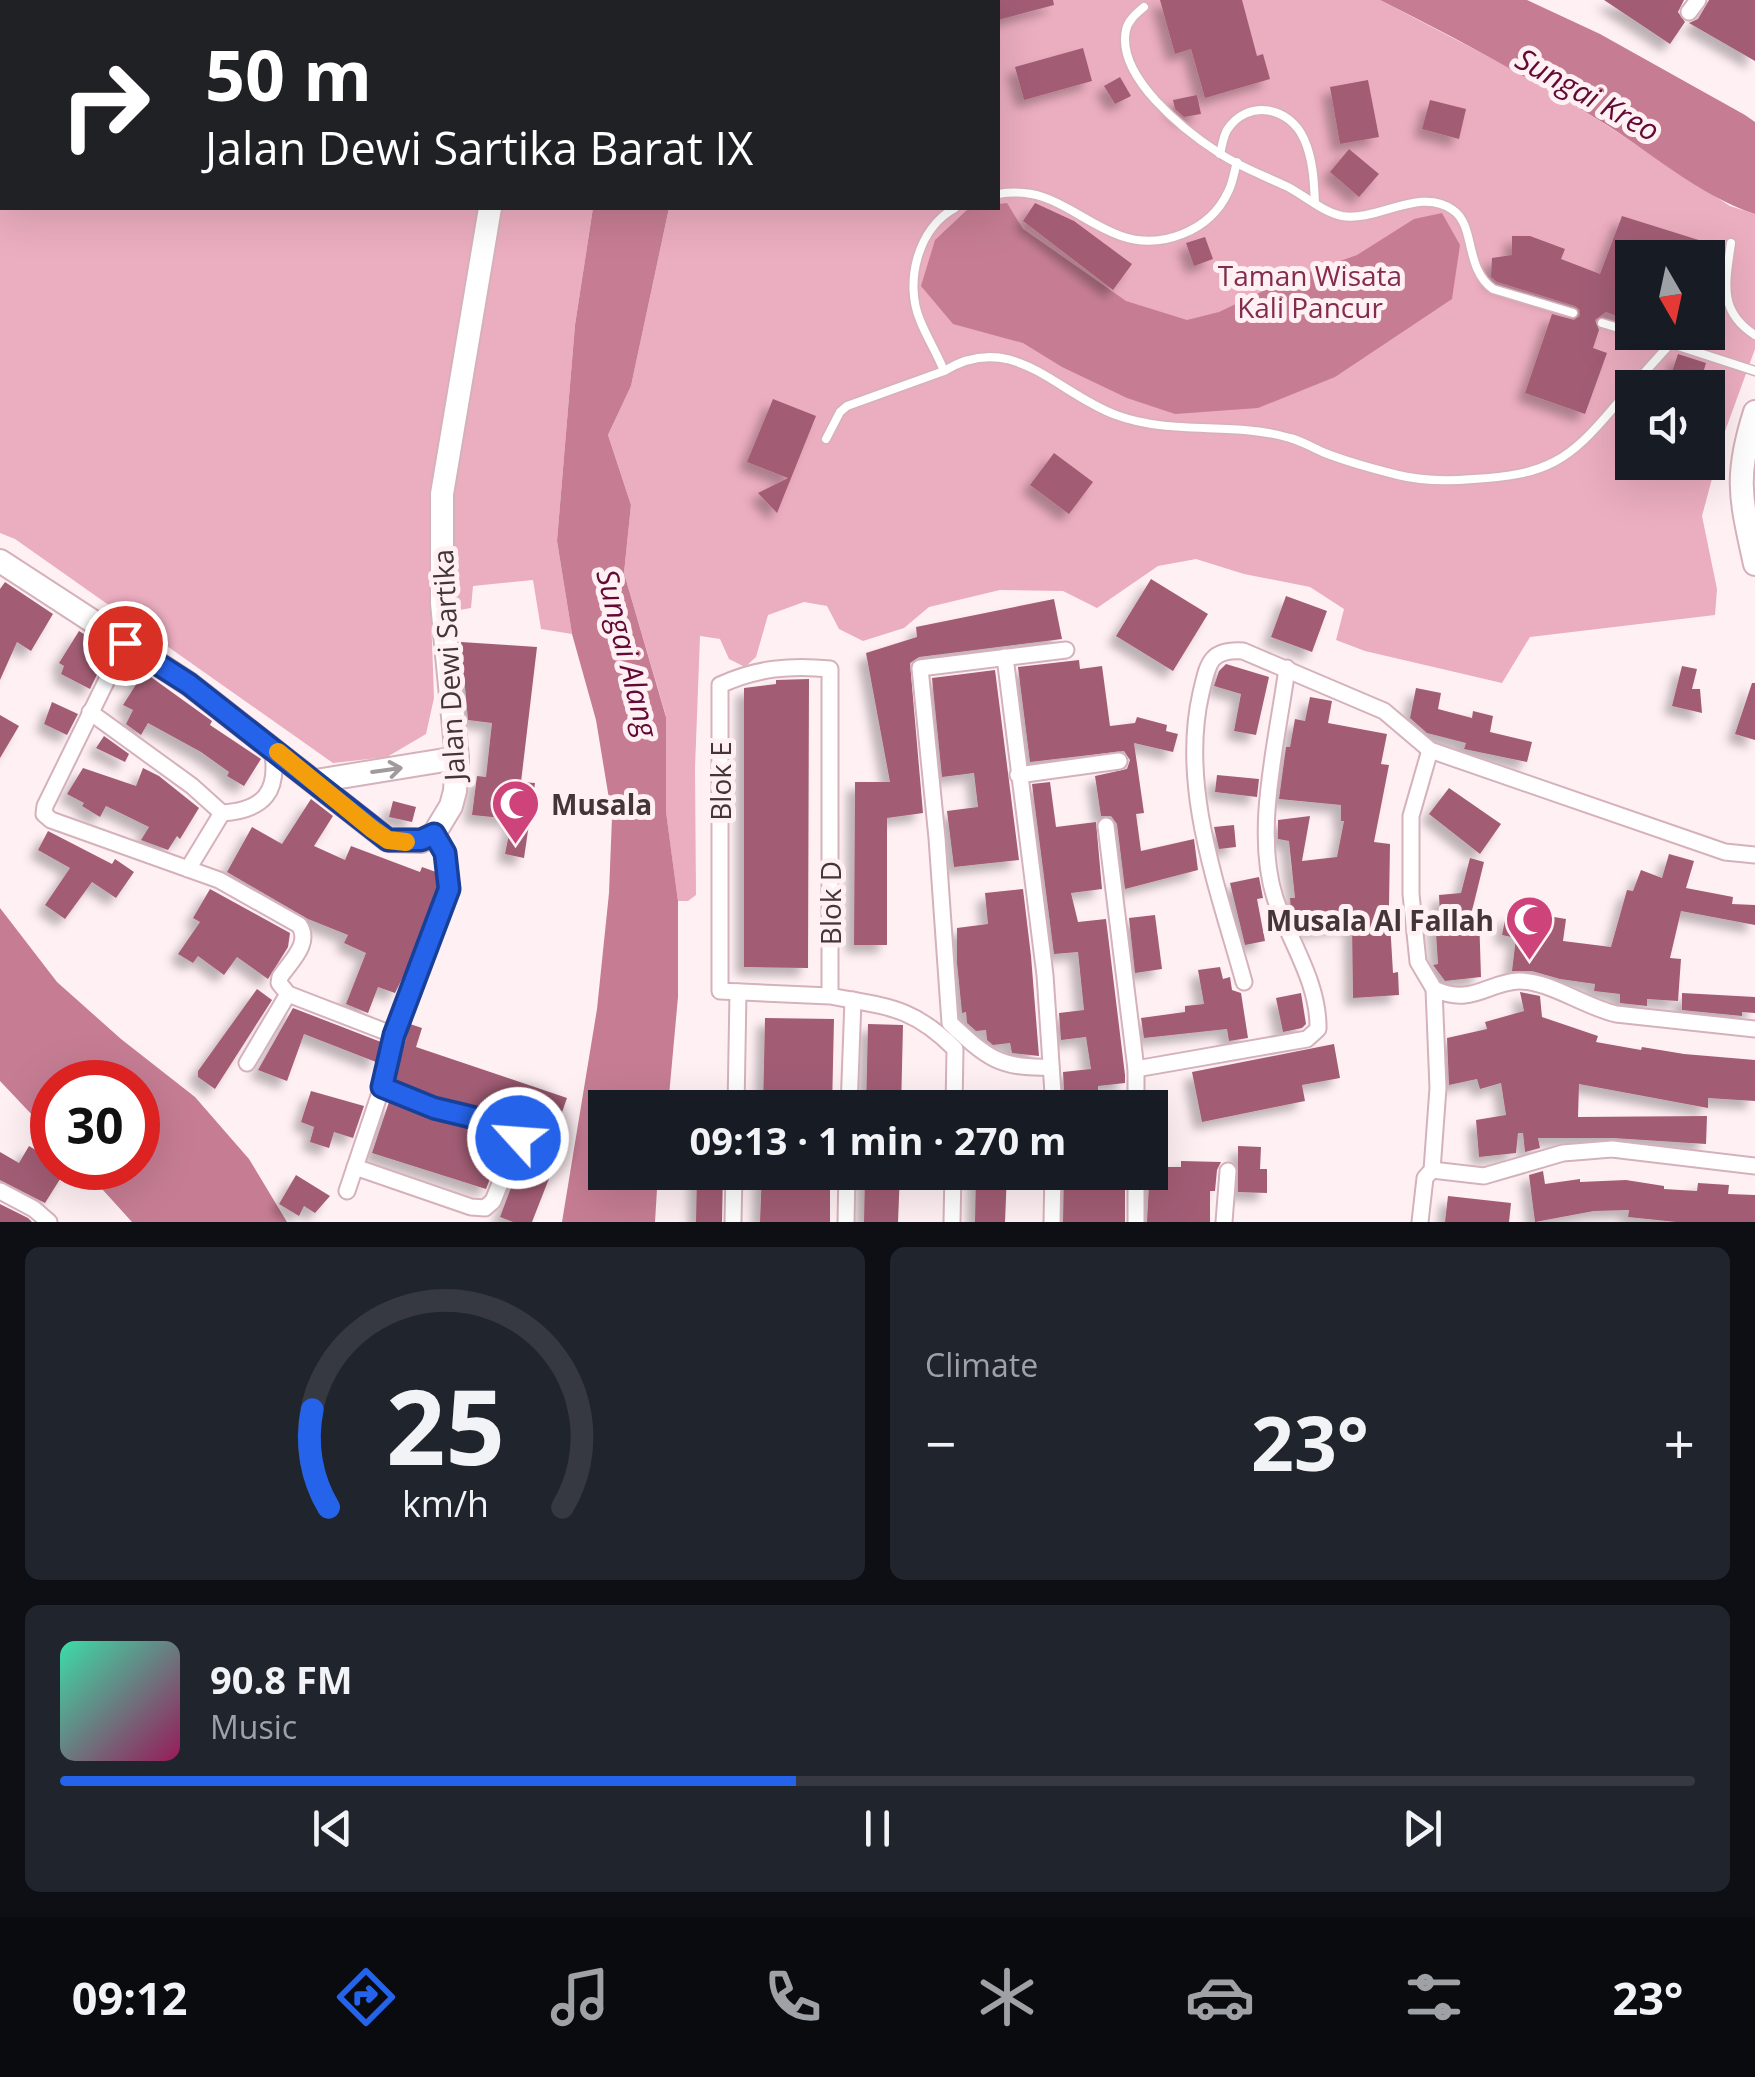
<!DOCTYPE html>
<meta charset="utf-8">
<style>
:root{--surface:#171b24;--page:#20242c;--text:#f1f3f6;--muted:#9ea1a6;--line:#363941;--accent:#2563eb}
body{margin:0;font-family:"Open Sans",sans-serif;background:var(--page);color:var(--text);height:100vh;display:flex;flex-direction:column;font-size:38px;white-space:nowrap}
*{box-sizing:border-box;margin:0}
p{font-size:32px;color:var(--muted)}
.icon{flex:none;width:55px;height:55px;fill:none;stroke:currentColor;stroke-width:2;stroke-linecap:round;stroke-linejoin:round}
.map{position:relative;height:1222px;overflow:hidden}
.details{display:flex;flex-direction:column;gap:25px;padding:25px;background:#0d0f14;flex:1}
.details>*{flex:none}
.hud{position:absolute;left:0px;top:0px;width:1000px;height:210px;box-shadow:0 10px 40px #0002;background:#202124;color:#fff;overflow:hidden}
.needle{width:65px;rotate:171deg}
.fabs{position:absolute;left:1615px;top:240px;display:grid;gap:20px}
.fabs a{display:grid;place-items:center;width:110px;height:110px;border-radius:0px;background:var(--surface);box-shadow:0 10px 40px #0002;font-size:50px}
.speed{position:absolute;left:30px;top:1060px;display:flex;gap:20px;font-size:50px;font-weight:700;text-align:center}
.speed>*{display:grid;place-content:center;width:130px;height:130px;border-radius:50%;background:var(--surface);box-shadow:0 10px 40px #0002;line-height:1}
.speed .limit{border:15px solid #d22;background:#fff;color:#111}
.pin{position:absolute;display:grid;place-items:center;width:85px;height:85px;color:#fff;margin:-42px;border:5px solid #fff;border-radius:50%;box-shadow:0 2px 10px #0007}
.me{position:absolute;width:110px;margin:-55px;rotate:296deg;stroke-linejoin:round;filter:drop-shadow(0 0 8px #0008)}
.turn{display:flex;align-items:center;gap:35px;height:210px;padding:0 40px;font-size:45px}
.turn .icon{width:130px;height:130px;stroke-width:2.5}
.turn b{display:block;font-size:70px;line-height:85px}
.big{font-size:75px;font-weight:700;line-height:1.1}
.details .widget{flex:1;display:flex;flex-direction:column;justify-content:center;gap:15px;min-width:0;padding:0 35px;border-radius:15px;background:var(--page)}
.details .dial{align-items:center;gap:0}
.dial svg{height:260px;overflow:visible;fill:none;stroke:var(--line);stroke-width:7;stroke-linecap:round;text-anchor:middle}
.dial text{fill:var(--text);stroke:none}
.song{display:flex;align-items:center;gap:30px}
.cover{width:120px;height:120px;border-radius:15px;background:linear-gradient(135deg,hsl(160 70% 55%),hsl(330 70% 35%))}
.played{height:10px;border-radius:5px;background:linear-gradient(90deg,var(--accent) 45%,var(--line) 45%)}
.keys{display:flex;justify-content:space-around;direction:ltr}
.heat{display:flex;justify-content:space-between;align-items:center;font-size:55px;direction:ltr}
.details .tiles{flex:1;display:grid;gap:25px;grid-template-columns:1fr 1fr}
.widget:last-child{grid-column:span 2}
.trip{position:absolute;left:588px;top:1090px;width:580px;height:100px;border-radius:0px;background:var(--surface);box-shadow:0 10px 40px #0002;font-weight:700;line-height:100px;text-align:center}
.tabs{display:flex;height:160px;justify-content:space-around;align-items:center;background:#090b0e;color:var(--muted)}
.tabs .icon{width:70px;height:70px}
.tabs .current{color:var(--accent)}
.tabs b{font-size:45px;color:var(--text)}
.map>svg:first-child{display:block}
.green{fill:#ebadc0;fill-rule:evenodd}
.water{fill:#c67d94}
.building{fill:#a25d74;filter:url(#shadow)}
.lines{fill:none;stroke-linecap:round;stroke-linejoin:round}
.lane-casing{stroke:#d5b2bb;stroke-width:11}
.street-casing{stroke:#d5b2bb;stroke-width:19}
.secondary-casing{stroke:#d5b2bb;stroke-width:26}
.lane{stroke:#fff;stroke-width:8}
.street{stroke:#fff;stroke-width:15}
.secondary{stroke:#fff;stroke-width:22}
.oneway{stroke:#a19a9c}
.route-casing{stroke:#184099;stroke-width:25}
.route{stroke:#2563eb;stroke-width:18}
.slow{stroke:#f59e0b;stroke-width:18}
.labels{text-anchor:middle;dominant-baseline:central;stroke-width:10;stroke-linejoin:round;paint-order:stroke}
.park-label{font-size:28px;fill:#832c4e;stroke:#fff0f4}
.street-label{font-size:28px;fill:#433539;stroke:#fff0f4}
.poi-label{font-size:28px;font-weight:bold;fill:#433539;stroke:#fff0f4;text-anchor:start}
.water-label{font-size:30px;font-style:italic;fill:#630a34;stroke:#fff0f4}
</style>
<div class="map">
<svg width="1755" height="1222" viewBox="0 0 1755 1222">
<defs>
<filter id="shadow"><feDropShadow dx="-8" dy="8" stdDeviation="5" flood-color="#0004"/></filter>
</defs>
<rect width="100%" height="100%" fill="#fff0f4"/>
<g class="green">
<path d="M0 0H600V2H2V208H593L575 325 557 541 572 634 541 629 533 580 473 586 471 608 431 615 434 698 426 734 387 757 333 763 15 539 0 533Z"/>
<path d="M685 0H1380L1516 71 1600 121 1730 206 1755 214V349L1724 434 1702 516 1717 589 1715 615 1530 637 1502 683 1365 651 1336 640 1344 609 1310 587 1244 574 1196 559 1158 566 1097 608 1063 591 1000 590 929 607 904 628 863 641 839 629 827 606 804 602 768 615 756 657 745 667 729 659 720 639 700 636 695 768 696 895 688 901H678L666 813V716L624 573 631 505 608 435 631 386 669 208H998V2ZM1632 258H1708V332H1632ZM1632 388H1708V462H1632Z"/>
</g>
<g class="water">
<path d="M1380 0H1527L1600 34 1745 115 1755 122V214C1697 195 1649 150 1597 119 1526 76 1454 37 1380 0Z"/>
<path d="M1007 203 1023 229 1126 301 1187 320 1219 312 1284 281 1357 255 1414 219 1442 213 1460 245 1452 299 1335 377 1258 408 1175 414 1127 398 1062 367 1023 343 953 324 921 286 935 240 968 209 998 208V204Z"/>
<path d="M593 208H669L631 386 608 435 631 505 624 573 666 717V812L678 901V997L668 1107 605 1108V1172L658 1173 655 1222H562L597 1009 609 893 612 817 596 720 572 634 557 541 575 325Z"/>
<path d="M0 908 57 982 121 1039 195 1097 249 1159 287 1222H132L83 1168H138V1082H52V1136L0 1081Z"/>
</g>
<g class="building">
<path d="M998 0H1053L1054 5 998 20Z"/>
<path d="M1160 0H1242L1257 56 1263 54 1270 79 1205 98 1191 49 1175 54Z"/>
<path d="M1604 0H1684L1678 12 1685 22 1670 44Z"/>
<path d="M1709 0H1755V61L1689 23 1698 19Z"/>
<path d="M1083 48 1092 81 1024 100 1015 67Z"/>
<path d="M1120 77 1131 96 1115 104 1104 86Z"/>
<path d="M1368 80 1379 137 1340 144 1330 87Z"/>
<path d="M1197 95 1201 114 1184 117 1175 109 1173 100Z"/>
<path d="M1430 100 1466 109 1459 139 1422 129Z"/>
<path d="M1349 149 1379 174 1359 197 1330 172Z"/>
<path d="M1035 203 1074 221 1132 264 1113 290 1023 221Z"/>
<path d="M1622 216 1705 242 1698 258H1632V322L1606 312 1595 320 1599 330 1593 348 1607 353 1585 414 1525 393 1552 314 1574 320 1580 316V310L1575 306 1497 282 1491 277 1492 258 1512 255V236H1530L1565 249 1561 259 1600 274Z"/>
<path d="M1205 237 1213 259 1194 266 1186 243Z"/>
<path d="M1678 354 1706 363 1699 386 1670 378Z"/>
<path d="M773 399 816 416 777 513 758 493 788 478 747 462Z"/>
<path d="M1054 453 1093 482 1069 514 1030 485Z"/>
<path d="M1151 579 1208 614 1173 671 1116 636Z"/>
<path d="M5 582 53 614 31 651 17 642 0 680V589Z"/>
<path d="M1286 596 1327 611 1312 652 1271 637Z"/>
<path d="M1054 599 1062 639 919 657 910 663 923 813 887 818V945H854L855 782H890L866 653 917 637 916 627Z"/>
<path d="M79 631 109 650 90 689 61 674 64 666 59 663Z"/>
<path d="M461 642 537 647 521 782 535 783 524 858 505 854 512 819 472 815 477 776 486 777 492 723 468 720Z"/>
<path d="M1079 660 1080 669 1102 666 1110 726 1135 723 1137 717 1167 725 1166 731 1178 734 1173 752 1134 743 1144 813 1136 814 1141 851 1194 839 1198 870 1125 889 1117 824 1111 816H1101L1095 776 1127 769 1130 760 1124 751 1030 762 1018 667Z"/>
<path d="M1226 664 1269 677 1256 735 1234 731 1241 694 1214 686 1219 671Z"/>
<path d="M1682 666 1697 669 1692 689H1700L1702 713 1672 706Z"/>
<path d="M995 670 1019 860 954 867 947 811 978 807 974 773 942 777 932 678Z"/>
<path d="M144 672 212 721 210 725 261 759 244 786 227 776 229 772 201 752 148 723 141 735 126 724 133 710 123 705Z"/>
<path d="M809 679 808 968 744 967V688L776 684V680Z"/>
<path d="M1752 683H1755V740L1735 734Z"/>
<path d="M1416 688 1441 693 1438 709 1472 718 1473 711 1493 716 1490 732 1532 742 1527 762 1464 749 1466 743 1427 733 1410 718Z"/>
<path d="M1310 697 1332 701 1328 723 1387 734 1381 764 1389 765 1374 842 1390 844 1389 905 1393 973 1398 972 1399 995 1353 998 1352 925 1305 931 1302 913 1293 914 1291 910 1290 898H1295L1289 841 1278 839V820L1310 816 1302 861 1337 857 1344 821H1341V805L1279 799 1286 747H1290L1295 719 1305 721Z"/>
<path d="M52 702 78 714 67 735 44 724Z"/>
<path d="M0 715 19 726 0 758Z"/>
<path d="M104 736 129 754 125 762 96 748Z"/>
<path d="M83 768 136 786 143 768 159 776 199 808 180 839 177 836 168 850 141 840 149 827 106 806 100 817 82 806 84 803 67 794Z"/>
<path d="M1217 775 1259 779 1257 797 1215 792Z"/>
<path d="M1050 782 1056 827 1096 822 1102 889 1071 893 1078 922 1106 919 1125 1075V1083L1098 1086V1108H1065L1063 1072 1091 1069 1086 1037 1061 1040 1059 1013 1084 1010 1078 952 1054 954 1032 784Z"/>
<path d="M1449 788 1501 824 1480 854 1429 814Z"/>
<path d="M311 799 333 816 314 846 345 860 351 846 420 872 422 867 436 872 437 887 406 971 395 993 378 987 368 1013 346 1004 366 953 344 943 348 935 308 919 227 872 252 827 282 844Z"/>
<path d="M393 801 416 807 412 822 389 817Z"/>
<path d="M1234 825 1236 847 1219 849 1214 827Z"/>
<path d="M48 831 112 864 115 859 134 872 116 898 92 882 65 919 45 905 70 868 38 850Z"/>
<path d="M1669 854 1694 861 1686 888 1733 897 1732 904 1755 905V925L1681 911 1670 958 1681 959 1678 1001 1647 999V1006L1620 1003V994L1594 991 1595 984 1560 979 1532 971H1512L1516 938 1502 935 1506 915 1547 923 1548 916 1566 919 1563 941 1611 947 1627 890 1633 891 1641 870 1662 878Z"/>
<path d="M1470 858 1484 862 1471 915H1479L1481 977 1445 981 1433 965 1438 964 1435 918H1440L1439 895 1461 893Z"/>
<path d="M1259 877 1263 898 1257 899 1265 941 1245 945 1230 883Z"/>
<path d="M210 889 290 933 288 947 268 979 237 957 224 975 198 956 193 963 178 954 200 922 193 918Z"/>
<path d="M1023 889 1031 956 1039 1056 1012 1053 1010 1043 993 1045 987 1040 986 1030 976 1031 967 1023 966 1012 962 1013 957 963V928L988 924 985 893Z"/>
<path d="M1155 915 1162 969 1135 973 1129 918Z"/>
<path d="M1220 967 1223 979 1230 977 1232 990 1241 993 1248 1038 1229 1041 1227 1029 1144 1038 1141 1018 1185 1012V1006L1204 1004 1198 970Z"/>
<path d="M257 989 272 1000 215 1089 198 1077V1071Z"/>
<path d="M1520 992 1540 996 1542 1017 1598 1036 1596 1042 1641 1050 1642 1047 1684 1054 1755 1060V1101L1708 1098V1108L1579 1084 1578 1117 1707 1116 1706 1144 1613 1138H1538L1540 1148 1525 1152 1523 1133H1518L1516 1153 1479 1157 1476 1120 1506 1115 1501 1083 1480 1089 1477 1079 1449 1085 1447 1038 1487 1029 1485 1022 1524 1011Z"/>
<path d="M1301 993 1306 1024 1302 1028 1283 1032 1276 998Z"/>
<path d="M1682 993 1755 997V1013L1742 1012V1016L1682 1010Z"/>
<path d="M293 1008 381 1042 376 1062 304 1034 287 1081 258 1070Z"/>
<path d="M765 1018 834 1019 832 1108H763Z"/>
<path d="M410 1024 422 1028 416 1047 567 1098 549 1149 559 1153 532 1222H513L500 1217 527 1145 526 1128 503 1113 437 1096 395 1080Z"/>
<path d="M868 1024 903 1025 901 1108H866Z"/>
<path d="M1334 1044 1340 1078 1302 1085 1305 1101 1202 1122 1192 1072Z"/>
<path d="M311 1091 364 1106 353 1138 334 1132 329 1148 310 1142 314 1127 301 1122Z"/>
<path d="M1009 1091 1042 1092 1043 1108H1009Z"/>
<path d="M389 1102 505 1140 486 1189 372 1153Z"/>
<path d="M29 1146 52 1160V1168H67L45 1203 0 1180V1152L19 1163Z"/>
<path d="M1238 1146 1261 1147 1260 1169H1267V1193L1238 1192Z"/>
<path d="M1181 1161 1221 1162 1217 1170 1215 1191H1210V1222H1147L1150 1167H1181Z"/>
<path d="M1543 1171 1545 1184 1580 1179V1182L1626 1180 1664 1186V1189L1697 1191 1698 1183 1729 1185 1728 1194 1755 1195V1222H1676L1628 1217 1629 1210 1594 1211 1535 1222 1529 1175Z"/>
<path d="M697 1172H723L722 1222H696Z"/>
<path d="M762 1172H830V1222H760Z"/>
<path d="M865 1172H900L898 1222H864Z"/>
<path d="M976 1172H1007L1005 1222H975Z"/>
<path d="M1064 1172H1125V1222H1063Z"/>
<path d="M296 1175 330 1196 315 1213 304 1206 299 1216 279 1204Z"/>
<path d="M1448 1196 1511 1203 1509 1222H1445Z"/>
<path d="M0 1204 28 1218 32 1222H0Z"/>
</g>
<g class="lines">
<defs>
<g id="lane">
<path d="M1144 7C1137 13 1128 20 1126 30 1116 77 1185 131 1219 153 1240 167 1265 176 1288 187 1305 196 1323 212 1342 216 1378 222 1420 186 1453 210 1476 226 1464 268 1493 289L1573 313"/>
<path d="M1220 154C1222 146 1223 137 1227 130 1248 98 1290 107 1304 139 1313 159 1314 181 1315 203"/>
<path d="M998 194C1052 185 1076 220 1121 236 1161 250 1210 231 1228 192 1233 183 1234 172 1237 162"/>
<path d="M1731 243C1726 281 1717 311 1755 335"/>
<path d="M1602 323 1632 332"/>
<path d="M1635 332 1755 371"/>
<path d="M944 371C1013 329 1056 393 1116 415 1173 436 1233 421 1290 438 1302 441 1313 448 1325 453 1348 462 1374 469 1398 475 1422 481 1449 481 1473 479 1547 475 1569 461 1615 406 1633 385 1652 364 1671 343"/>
<path d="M826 439 840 412 847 406 944 371C937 353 927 338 920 320 904 282 918 228 955 208"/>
</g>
<g id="street">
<path d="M1689 12 1698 0"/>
<path d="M125 643 45 806 44 814 51 820 219 880 299 925C312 943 290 962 280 977L279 983 288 994 394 1035"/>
<path d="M1005 657 1045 975 1054 1108"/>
<path d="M90 712 192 786 222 813C265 810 280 791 272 748"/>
<path d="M1018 775 1119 761"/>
<path d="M1106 826 1136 1069V1108"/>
<path d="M188 869 222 813"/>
<path d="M1244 982C1219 891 1179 788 1201 693 1208 664 1209 649 1243 651L1384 711 1430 750 1725 852 1755 855"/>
<path d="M1434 989C1472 1006 1486 983 1518 981 1548 980 1585 1007 1616 1014L1755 1029"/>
<path d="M830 996 720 991V685C757 668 791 665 830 669V996C887 1007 912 1006 955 1049L954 1108"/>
<path d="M247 1063 288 994"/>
<path d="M1051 1067C1000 1069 987 1058 950 1023L937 838 920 668 1066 650"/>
<path d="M1136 1069 1307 1039 1318 1029C1319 982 1289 941 1275 898 1253 830 1278 738 1287 668"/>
<path d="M736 1108 738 992"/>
<path d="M849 1108 853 1000"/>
<path d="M355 1167 471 1207 485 1208 493 1201 517 1141 516 1133 500 1124 434 1107 382 1087"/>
<path d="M1432 1170 1484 1176 1563 1153 1612 1149 1755 1166"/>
<path d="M0 1191 34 1209 49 1222"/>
<path d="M347 1191 382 1087 394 1035 449 889 445 853 434 834"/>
<path d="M733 1222 734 1172"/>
<path d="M846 1222 847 1172"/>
<path d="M952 1222 953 1172"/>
<path d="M1052 1222 1053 1172"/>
<path d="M1136 1222V1172"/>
<path d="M1224 1222 1228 1171"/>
<path d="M1420 1222 1425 1178 1432 1170 1438 1088 1434 989 1418 962 1411 894V816L1430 750"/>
</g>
<g id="secondary">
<path d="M524 2V0"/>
<path d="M1755 412C1734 478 1741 499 1755 564"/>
<path d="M0 561 189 684 388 840 421 841 434 834 451 806 455 791 457 758 442 603V494L490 208"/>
<path d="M316 781 457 758"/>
</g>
</defs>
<use href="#lane" class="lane-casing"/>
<use href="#street" class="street-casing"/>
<use href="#secondary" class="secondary-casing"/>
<use href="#lane" class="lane"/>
<use href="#street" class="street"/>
<use href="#secondary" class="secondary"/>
</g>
<defs><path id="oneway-shaft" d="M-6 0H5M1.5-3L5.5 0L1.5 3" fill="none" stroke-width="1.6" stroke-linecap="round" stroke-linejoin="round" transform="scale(2.5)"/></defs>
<use class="oneway" href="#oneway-shaft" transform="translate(387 770) rotate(-8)"/>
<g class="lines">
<defs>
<path id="route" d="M125 643 189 684 388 840H421L434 834 445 853 449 889 394 1035 382 1087 434 1108 500 1124 516 1133 518 1138"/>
</defs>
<use href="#route" class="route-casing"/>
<use href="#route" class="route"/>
<path class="slow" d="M278 752 372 829 388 840 406 842"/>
</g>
<defs>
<symbol id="mosque-pin" viewBox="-11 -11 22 30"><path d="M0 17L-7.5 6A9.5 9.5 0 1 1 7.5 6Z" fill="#cd437a" stroke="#fff0f4"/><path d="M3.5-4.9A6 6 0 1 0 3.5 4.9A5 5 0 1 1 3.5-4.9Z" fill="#fff"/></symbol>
</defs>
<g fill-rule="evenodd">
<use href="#mosque-pin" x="488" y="776" width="55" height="75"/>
<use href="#mosque-pin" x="1502" y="892" width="55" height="75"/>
</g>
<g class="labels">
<g class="park-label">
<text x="1310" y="275">Taman Wisata<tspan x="1310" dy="32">Kali Pancur</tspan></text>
</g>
<g class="street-label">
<text transform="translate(448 665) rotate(-93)">Jalan Dewi Sartika</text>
<text transform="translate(720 781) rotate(-90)">Blok E</text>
<text transform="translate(830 903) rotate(-90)">Blok D</text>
</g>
<g class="poi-label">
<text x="551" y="804">Musala</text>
<text x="1494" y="920" text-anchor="end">Musala Al Fallah</text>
</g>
<g class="water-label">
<text transform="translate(1588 94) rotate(29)">Sungai Kreo</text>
<text transform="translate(628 653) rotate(76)">Sungai Alang</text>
</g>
</g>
</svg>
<div class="fabs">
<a><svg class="needle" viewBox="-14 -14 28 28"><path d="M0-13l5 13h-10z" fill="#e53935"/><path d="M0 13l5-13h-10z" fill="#9ea1a6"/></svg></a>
<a><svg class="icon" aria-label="sound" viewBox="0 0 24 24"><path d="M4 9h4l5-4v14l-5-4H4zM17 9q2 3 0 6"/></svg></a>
</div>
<div class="speed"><div class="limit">30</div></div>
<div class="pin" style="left:125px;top:643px;background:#d93025"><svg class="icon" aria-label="arrive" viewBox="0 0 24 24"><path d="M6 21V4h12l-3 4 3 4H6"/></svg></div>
<svg class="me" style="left:518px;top:1138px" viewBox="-20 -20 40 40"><circle r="17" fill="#2563eb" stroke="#fff" stroke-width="3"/><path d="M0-11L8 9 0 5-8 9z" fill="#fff"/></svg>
<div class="trip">09:13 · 1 min · 270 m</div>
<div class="hud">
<div class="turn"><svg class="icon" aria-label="right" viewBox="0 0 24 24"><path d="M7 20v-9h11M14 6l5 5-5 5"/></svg><div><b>50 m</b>Jalan Dewi Sartika Barat IX</div></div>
</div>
</div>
<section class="details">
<div class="tiles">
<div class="widget dial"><svg viewBox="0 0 100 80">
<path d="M14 69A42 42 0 1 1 86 69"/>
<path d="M14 69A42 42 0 0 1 9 39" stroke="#2563eb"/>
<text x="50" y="56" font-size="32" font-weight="700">25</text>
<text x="50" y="72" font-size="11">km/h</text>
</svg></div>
<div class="widget"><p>Climate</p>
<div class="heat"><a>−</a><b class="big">23°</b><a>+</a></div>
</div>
<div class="widget">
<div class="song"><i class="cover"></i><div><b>90.8 FM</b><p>Music</p></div></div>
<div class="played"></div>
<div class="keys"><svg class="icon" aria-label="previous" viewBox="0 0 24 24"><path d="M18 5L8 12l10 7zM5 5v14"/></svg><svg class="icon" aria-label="pause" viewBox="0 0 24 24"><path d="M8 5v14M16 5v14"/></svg><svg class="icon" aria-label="next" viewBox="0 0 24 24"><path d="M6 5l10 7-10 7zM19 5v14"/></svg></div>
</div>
</div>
</section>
<nav class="tabs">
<b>09:12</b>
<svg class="icon current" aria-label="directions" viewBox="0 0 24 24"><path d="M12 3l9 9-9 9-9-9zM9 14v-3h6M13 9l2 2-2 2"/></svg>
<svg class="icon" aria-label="music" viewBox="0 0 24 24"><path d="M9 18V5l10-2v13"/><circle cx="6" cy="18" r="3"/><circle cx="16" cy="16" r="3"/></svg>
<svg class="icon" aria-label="phone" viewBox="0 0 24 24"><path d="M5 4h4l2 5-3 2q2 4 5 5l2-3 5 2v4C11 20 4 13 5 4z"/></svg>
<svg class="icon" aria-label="climate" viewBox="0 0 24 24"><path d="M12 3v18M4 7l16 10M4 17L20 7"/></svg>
<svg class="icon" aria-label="car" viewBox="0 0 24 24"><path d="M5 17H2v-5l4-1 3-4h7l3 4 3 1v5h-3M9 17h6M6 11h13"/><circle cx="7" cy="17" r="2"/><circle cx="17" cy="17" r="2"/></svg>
<svg class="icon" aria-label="filters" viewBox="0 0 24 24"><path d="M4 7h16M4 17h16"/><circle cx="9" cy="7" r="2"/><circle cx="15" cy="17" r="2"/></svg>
<b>23°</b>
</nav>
